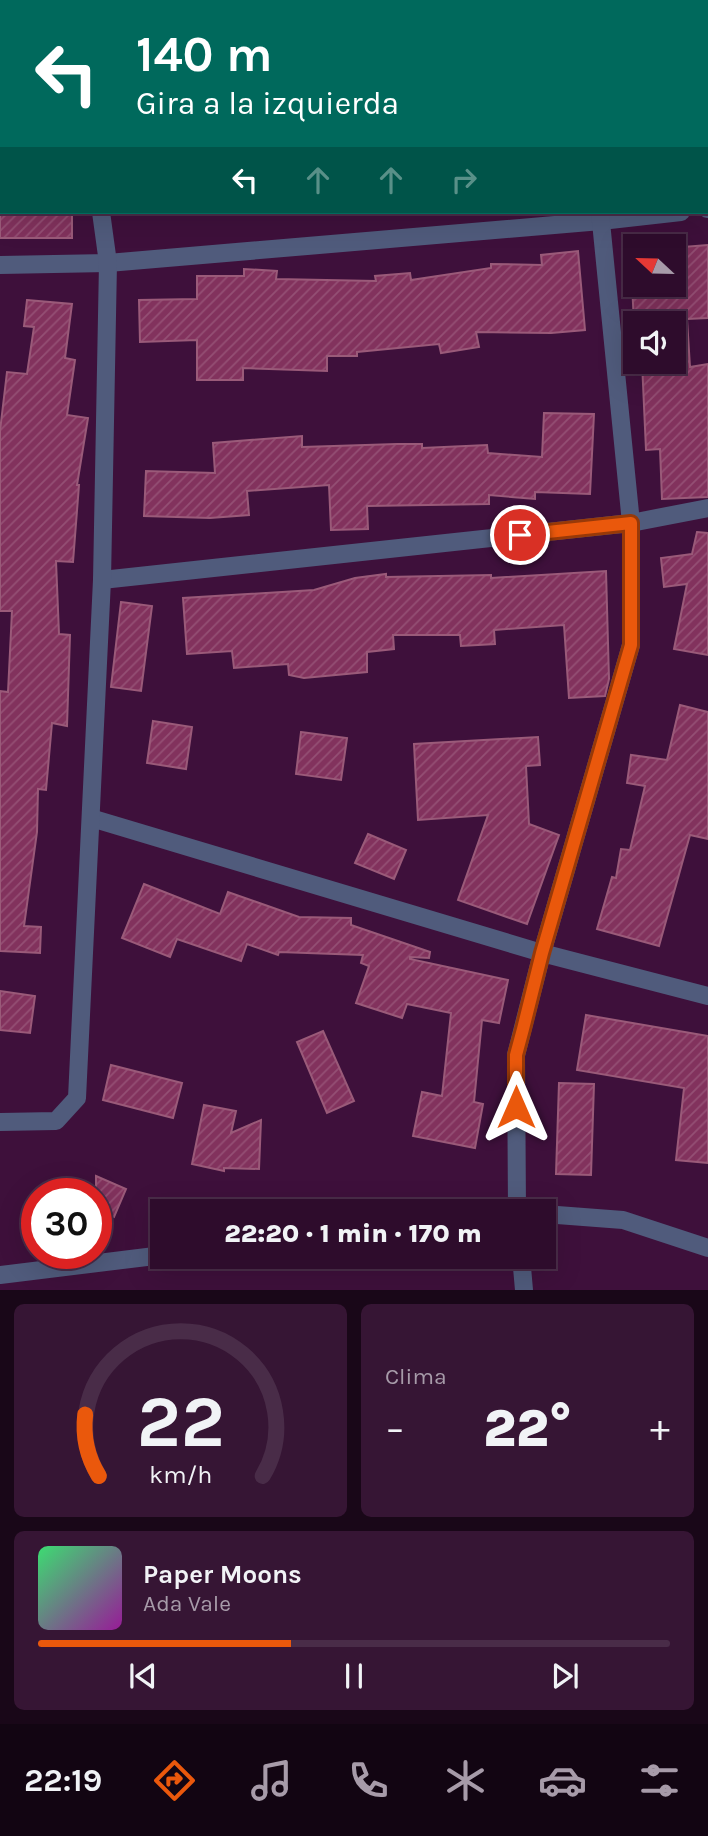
<!DOCTYPE html>
<html lang="es">
<meta charset="utf-8">
<style>
:root{--surface:#2e0c2c;--page:#361534;--text:#f1f3f6;--muted:#a79ba9;--line:#492c48;--accent:#ea580c}
body{margin:0;font-family:Karla,sans-serif;background:var(--page);color:var(--text);height:100vh;display:flex;flex-direction:column;font-size:26px;white-space:nowrap}
*{box-sizing:border-box;margin:0}
p{font-size:23px;color:var(--muted)}
.icon{flex:none;width:38px;height:38px;fill:none;stroke:currentColor;stroke-width:2;stroke-linecap:round;stroke-linejoin:round}
.map{position:relative;height:1290px;overflow:hidden}
.side{display:flex;flex-direction:column;gap:14px;padding:14px;background:#190718;flex:1}
.side>*{flex:none}
.hud{position:absolute;left:0px;top:0px;width:709px;height:214px;box-shadow:0 7px 28px #0002,0 0 0 2px var(--line);background:#00695c;color:#fff;overflow:hidden}
.needle{width:46px;rotate:292deg}
.fabs{position:absolute;left:623px;top:234px;display:grid;gap:14px}
.fabs a{display:grid;place-items:center;width:63px;height:63px;border-radius:0px;background:var(--surface);box-shadow:0 7px 28px #0002,0 0 0 2px var(--line);font-size:35px}
.speed{position:absolute;left:21px;top:1178px;display:flex;gap:14px;font-size:35px;font-weight:700;text-align:center}
.speed>*{display:grid;place-content:center;width:91px;height:91px;border-radius:50%;background:var(--surface);box-shadow:0 7px 28px #0002,0 0 0 2px var(--line);line-height:1}
.speed .limit{border:10px solid #d22;background:#fff;color:#111}
.pin{position:absolute;display:grid;place-items:center;width:60px;height:60px;color:#fff;margin:-30px;border:4px solid #fff;border-radius:50%;box-shadow:0 2px 7px #0007}
.me{position:absolute;width:77px;margin:-38px;rotate:0deg;stroke-linejoin:round;filter:drop-shadow(0 0 5px #0008)}
.turn{display:flex;align-items:center;gap:24px;height:147px;padding:0 21px;font-size:32px}
.turn .icon{width:91px;height:91px;stroke-width:2.5}
.turn b{display:block;font-size:49px;line-height:60px}
.lanes{display:flex;align-items:center;height:66px;padding:0 21px;background:#0003;justify-content:center;gap:35px;direction:ltr}
.lanes .off{opacity:.35}
.big{font-size:52px;font-weight:800;line-height:1.1}
.side .card{flex:1;display:flex;flex-direction:column;justify-content:center;gap:10px;min-width:0;padding:0 24px;border-radius:10px;background:var(--page)}
.side .dial{align-items:center;gap:0}
.dial svg{height:182px;overflow:visible;fill:none;stroke:var(--line);stroke-width:7;stroke-linecap:round;text-anchor:middle}
.dial text{fill:var(--text);stroke:none}
.song{display:flex;align-items:center;gap:21px}
.cover{width:84px;height:84px;border-radius:10px;background:linear-gradient(135deg,hsl(140 70% 55%),hsl(300 70% 35%))}
.played{height:7px;border-radius:4px;background:linear-gradient(90deg,var(--accent) 40%,var(--line) 40%)}
.keys{display:flex;justify-content:space-around;direction:ltr}
.heat{display:flex;justify-content:space-between;align-items:center;font-size:38px;direction:ltr}
.side .tiles{flex:1;display:grid;gap:14px;grid-template-columns:1fr 1fr}
.card:last-child{grid-column:span 2}
.trip{position:absolute;left:150px;top:1199px;width:406px;height:70px;border-radius:0px;background:var(--surface);box-shadow:0 7px 28px #0002,0 0 0 2px var(--line);font-weight:800;line-height:70px;text-align:center}
.tabs{display:flex;height:112px;justify-content:space-around;align-items:center;background:#120512;color:var(--muted)}
.tabs .icon{width:49px;height:49px}
.tabs .active{color:var(--accent)}
.tabs b{font-size:32px;color:var(--text)}
.map>svg:first-child{display:block}
.building{fill:url(#building-hatch);stroke:#9a5a79;stroke-width:2;fill-rule:evenodd}
.lines{fill:none;stroke-linecap:round;stroke-linejoin:round}
.minor{stroke:#505b7c;stroke-width:18}
.route-casing{stroke:#983908;stroke-width:18}
.route{stroke:#ea580c;stroke-width:12}
</style>
<div class="map">
<svg width="708" height="1290" viewBox="0 0 708 1290">
<defs>
<pattern id="building-hatch" width="6" height="6" patternUnits="userSpaceOnUse" patternTransform="scale(1.75)"><rect width="6" height="6" fill="#82325d"/><path d="M-1 1l2-2M0 6l6-6M5 7l2-2" fill="none" stroke="#944f74"/></pattern>
</defs>
<rect width="100%" height="100%" fill="#3e103b"/>
<g class="building">
<rect x="0" y="212" width="72" height="26"/>
<path d="M682 239 683 247 708 245V318L687 319 690 367 708 364V497L662 499 660 449 646 450 642 362H674V324H634L630 242ZM635 247H674V285H635Z"/>
<path d="M578 251 585 330 551 333 476 332 479 347 441 353 439 344 357 352V356H327V371L243 368V380H197V340L140 342 139 300 197 299V276H244V269L277 271 276 279 376 281 375 276 410 273 411 280 491 268V264L542 265 541 255Z"/>
<path d="M27 300 72 304 65 358 75 360 67 415 88 418 77 485H79L73 562 56 561 59 634 70 635 67 726 52 723 46 790 38 789 37 832 24 926 41 927 40 953 0 951V691L8 692 12 611H0V431L7 372 27 374 34 327 24 326Z"/>
<path d="M544 413 594 414 590 494 535 492V499L489 495V504L367 506 368 529 331 530 329 485 247 491 249 515 210 518 144 516 146 471 215 473 213 443 302 436V447L397 444H422V448L487 445 488 453 542 457Z"/>
<path d="M697 532 708 533V655L674 649 687 584 664 587 661 558 692 554Z"/>
<path d="M606 571 609 679 605 696 569 698 564 625 494 630 495 644 461 646 460 635H393L394 649 367 652V672L304 678 289 675 288 664 234 668 232 651 187 654 183 598 314 590 355 578 386 574V577L491 575V578Z"/>
<path d="M121 602 152 606 141 691 111 687Z"/>
<path d="M680 705 708 712V839L690 835 659 946 597 929 612 877 616 878 621 849 630 850 645 786 627 783 631 755 667 760Z"/>
<path d="M153 721 192 727 186 769 147 763Z"/>
<path d="M301 732 347 738 341 780 296 774Z"/>
<path d="M538 737 540 765 526 766 529 824 559 835 527 924 458 900 488 815 418 820 414 744Z"/>
<path d="M368 834 406 850 394 879 355 863Z"/>
<path d="M144 884 220 914 228 892 299 917 351 918V925L430 952 429 958 410 957V959L508 980 499 1023 482 1020 474 1102 483 1104 475 1148 413 1136 422 1092 442 1096 451 1013 407 1004 402 1018 356 1003 369 966 361 963 363 955 279 952 278 955 247 944 241 961 177 939 170 957 122 938Z"/>
<path d="M0 991 35 996 30 1033 0 1030Z"/>
<path d="M586 1015 708 1036V1163L676 1160 684 1088 577 1070Z"/>
<path d="M323 1031 354 1101 327 1113 297 1042Z"/>
<path d="M111 1065 182 1083 173 1118 103 1100Z"/>
<path d="M559 1083 594 1084 591 1175 556 1174Z"/>
<path d="M204 1105 236 1111 231 1133 261 1120 259 1169 224 1168V1171L192 1164Z"/>
<path d="M96 1176 126 1189 114 1217 96 1209Z"/>
</g>
<g class="lines">
<g class="minor">
<path d="M65 0V2"/>
<path d="M582 0V2"/>
<path d="M0 94H2"/>
<path d="M707 209H708"/>
<path d="M0 265 108 263 601 221 681 212"/>
<path d="M102 580 631 523 708 508"/>
<path d="M91 818 542 953 708 996"/>
<path d="M0 1122 56 1121 77 1098 102 580 108 263 101 212"/>
<path d="M517 1211 516 1055 542 953 631 645V523L600 212"/>
<path d="M544 1214 623 1220 708 1248"/>
<path d="M521 1256 524 1290"/>
<path d="M0 1275 163 1255"/>
</g>
</g>
<g class="lines">
<defs>
<path id="route" d="M516 1107V1055L523 1029 542 953 631 645V523L520 535"/>
</defs>
<use href="#route" class="route-casing"/>
<use href="#route" class="route"/>
</g>
</svg>
<div class="fabs">
<a><svg class="needle" viewBox="-14 -14 28 28"><path d="M0-13l5 13h-10z" fill="#e53935"/><path d="M0 13l5-13h-10z" fill="#a79ba9"/></svg></a>
<a><svg class="icon" aria-label="sound" viewBox="0 0 24 24"><path d="M4 9h4l5-4v14l-5-4H4zM17 9q2 3 0 6"/></svg></a>
</div>
<div class="speed"><div class="limit">30</div></div>
<div class="pin" style="left:520px;top:535px;background:#d93025"><svg class="icon" aria-label="arrive" viewBox="0 0 24 24"><path d="M6 21V4h12l-3 4 3 4H6"/></svg></div>
<svg class="me" style="left:516px;top:1107px" viewBox="-20 -20 40 40"><path d="M0-17L14 15 0 8-14 15z" fill="#ea580c" stroke="#fff" stroke-width="4"/></svg>
<div class="trip">22:20 · 1 min · 170 m</div>
<div class="hud">
<div class="turn"><svg class="icon" aria-label="left" viewBox="0 0 24 24"><path d="M17 20v-9H6M10 6l-5 5 5 5"/></svg><div><b>140 m</b>Gira a la izquierda</div></div>
<div class="lanes"><svg class="icon" aria-label="left" viewBox="0 0 24 24"><path d="M17 20v-9H6M10 6l-5 5 5 5"/></svg><svg class="icon off" aria-label="ahead" viewBox="0 0 24 24"><path d="M12 20V5M6 11l6-6 6 6"/></svg><svg class="icon off" aria-label="ahead" viewBox="0 0 24 24"><path d="M12 20V5M6 11l6-6 6 6"/></svg><svg class="icon off" aria-label="right" viewBox="0 0 24 24"><path d="M7 20v-9h11M14 6l5 5-5 5"/></svg></div>
</div>
</div>
<section class="side">
<div class="tiles">
<div class="card dial"><svg viewBox="0 0 100 80">
<path d="M14 69A42 42 0 1 1 86 69"/>
<path d="M14 69A42 42 0 0 1 8 42" stroke="#ea580c"/>
<text x="50" y="56" font-size="32" font-weight="700">22</text>
<text x="50" y="72" font-size="11">km/h</text>
</svg></div>
<div class="card"><p>Clima</p>
<div class="heat"><a>−</a><b class="big">22°</b><a>+</a></div>
</div>
<div class="card">
<div class="song"><i class="cover"></i><div><b>Paper Moons</b><p>Ada Vale</p></div></div>
<div class="played"></div>
<div class="keys"><svg class="icon" aria-label="previous" viewBox="0 0 24 24"><path d="M18 5L8 12l10 7zM5 5v14"/></svg><svg class="icon" aria-label="pause" viewBox="0 0 24 24"><path d="M8 5v14M16 5v14"/></svg><svg class="icon" aria-label="next" viewBox="0 0 24 24"><path d="M6 5l10 7-10 7zM19 5v14"/></svg></div>
</div>
</div>
</section>
<nav class="tabs">
<b>22:19</b>
<svg class="icon active" aria-label="directions" viewBox="0 0 24 24"><path d="M12 3l9 9-9 9-9-9zM9 14v-3h6M13 9l2 2-2 2"/></svg>
<svg class="icon" aria-label="music" viewBox="0 0 24 24"><path d="M9 18V5l10-2v13"/><circle cx="6" cy="18" r="3"/><circle cx="16" cy="16" r="3"/></svg>
<svg class="icon" aria-label="phone" viewBox="0 0 24 24"><path d="M5 4h4l2 5-3 2q2 4 5 5l2-3 5 2v4C11 20 4 13 5 4z"/></svg>
<svg class="icon" aria-label="climate" viewBox="0 0 24 24"><path d="M12 3v18M4 7l16 10M4 17L20 7"/></svg>
<svg class="icon" aria-label="car" viewBox="0 0 24 24"><path d="M5 17H2v-5l4-1 3-4h7l3 4 3 1v5h-3M9 17h6M6 11h13"/><circle cx="7" cy="17" r="2"/><circle cx="17" cy="17" r="2"/></svg>
<svg class="icon" aria-label="filters" viewBox="0 0 24 24"><path d="M4 7h16M4 17h16"/><circle cx="9" cy="7" r="2"/><circle cx="15" cy="17" r="2"/></svg>
</nav>
